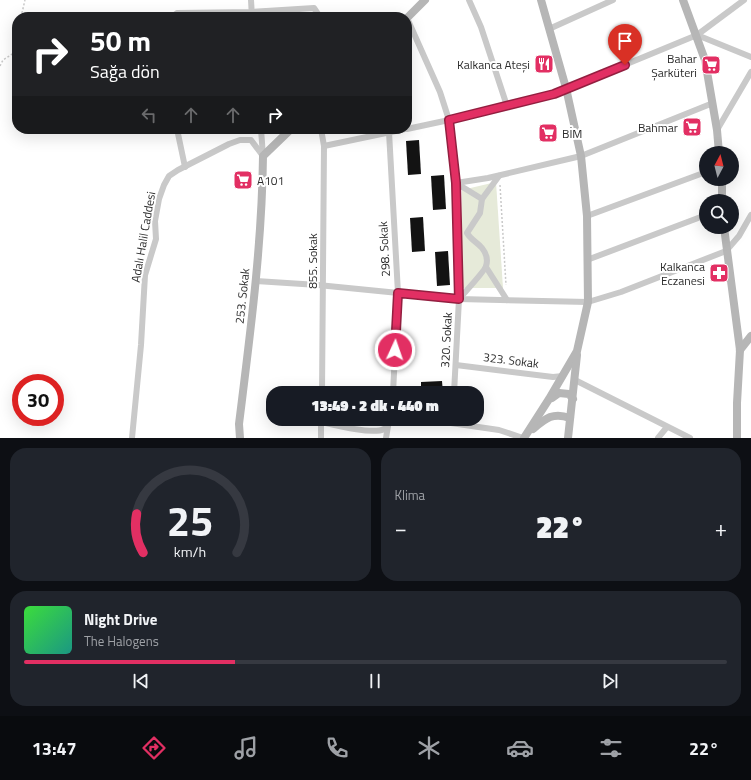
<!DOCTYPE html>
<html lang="tr">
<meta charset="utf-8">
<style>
:root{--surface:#171b24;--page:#20242c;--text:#f1f3f6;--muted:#9ea1a6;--line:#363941;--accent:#e22f63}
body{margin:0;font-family:"Titillium Web",sans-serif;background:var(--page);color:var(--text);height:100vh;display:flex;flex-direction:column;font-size:15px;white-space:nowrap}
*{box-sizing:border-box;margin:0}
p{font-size:13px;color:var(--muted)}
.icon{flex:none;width:22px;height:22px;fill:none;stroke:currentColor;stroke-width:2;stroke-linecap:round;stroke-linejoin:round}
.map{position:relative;height:438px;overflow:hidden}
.side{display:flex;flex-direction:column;gap:10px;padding:10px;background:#0d0f14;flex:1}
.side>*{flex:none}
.hud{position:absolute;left:12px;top:12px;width:400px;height:122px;border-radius:16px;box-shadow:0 4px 16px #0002;background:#202124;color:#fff;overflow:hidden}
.needle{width:26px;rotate:7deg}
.tools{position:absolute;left:699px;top:146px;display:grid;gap:8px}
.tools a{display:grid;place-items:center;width:40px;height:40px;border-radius:50%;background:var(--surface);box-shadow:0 4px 16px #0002;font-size:20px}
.speed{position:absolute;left:12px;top:374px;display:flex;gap:8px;font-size:20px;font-weight:700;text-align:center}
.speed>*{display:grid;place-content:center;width:52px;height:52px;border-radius:50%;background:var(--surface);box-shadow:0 4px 16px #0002;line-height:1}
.speed .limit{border:6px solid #d22;background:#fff;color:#111}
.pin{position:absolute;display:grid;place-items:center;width:34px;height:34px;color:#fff;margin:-41px -17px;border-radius:50% 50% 50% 0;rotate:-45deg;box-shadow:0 0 4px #0007}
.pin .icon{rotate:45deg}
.me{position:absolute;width:44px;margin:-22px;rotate:3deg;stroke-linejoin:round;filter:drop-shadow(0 0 3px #0008)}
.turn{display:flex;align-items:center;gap:14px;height:84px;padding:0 12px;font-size:18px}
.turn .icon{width:52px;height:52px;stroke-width:2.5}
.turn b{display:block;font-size:28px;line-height:34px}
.lanes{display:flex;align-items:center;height:38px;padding:0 12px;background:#0003;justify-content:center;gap:20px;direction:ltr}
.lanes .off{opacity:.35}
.big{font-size:30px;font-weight:800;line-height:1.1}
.side .widget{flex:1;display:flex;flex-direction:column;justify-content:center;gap:6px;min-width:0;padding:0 14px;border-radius:16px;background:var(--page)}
.side .dial{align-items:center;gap:0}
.dial svg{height:104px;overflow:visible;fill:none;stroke:var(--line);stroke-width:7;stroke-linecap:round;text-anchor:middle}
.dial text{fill:var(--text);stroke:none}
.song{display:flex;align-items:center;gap:12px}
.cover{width:48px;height:48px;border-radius:6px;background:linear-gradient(135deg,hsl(120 70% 55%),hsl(170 70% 35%))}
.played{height:4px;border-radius:2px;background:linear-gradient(90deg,var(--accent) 30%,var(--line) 30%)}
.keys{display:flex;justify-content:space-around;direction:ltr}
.heat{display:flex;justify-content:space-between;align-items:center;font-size:22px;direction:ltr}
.side .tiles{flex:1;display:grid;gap:10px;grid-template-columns:1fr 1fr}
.widget:last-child{grid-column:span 2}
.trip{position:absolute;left:266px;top:386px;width:218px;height:40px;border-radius:16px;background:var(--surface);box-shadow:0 4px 16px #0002;font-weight:800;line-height:40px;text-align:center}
.tab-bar{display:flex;height:64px;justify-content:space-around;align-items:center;background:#090b0e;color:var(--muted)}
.tab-bar .icon{width:28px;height:28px}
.tab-bar .active{color:var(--accent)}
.tab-bar b{font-size:18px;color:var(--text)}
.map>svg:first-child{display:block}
.green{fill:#e6ead9}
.building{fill:#131313}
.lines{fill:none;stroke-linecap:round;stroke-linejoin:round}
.path{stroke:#c9c9c9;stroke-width:1.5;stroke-dasharray:2 2;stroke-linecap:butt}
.street{stroke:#c9c9c9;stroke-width:6}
.secondary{stroke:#b6b6b6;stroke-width:8}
.route-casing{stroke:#931f40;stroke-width:10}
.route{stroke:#e22f63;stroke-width:7}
.labels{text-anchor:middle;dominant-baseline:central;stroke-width:4;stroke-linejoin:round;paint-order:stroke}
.poi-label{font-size:12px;fill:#2c2c2c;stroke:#fff;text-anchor:end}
.street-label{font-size:12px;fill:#2c2c2c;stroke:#fff}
</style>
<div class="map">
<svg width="751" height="438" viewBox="0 0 751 438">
<rect width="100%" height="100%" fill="#fff"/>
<path class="green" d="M496 182 503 288H462V190Z"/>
<g class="building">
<path d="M419 140 421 174 408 175 406 141Z"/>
<path d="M444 175 446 209 433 210 431 176Z"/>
<path d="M423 217 425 251 412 252 410 218Z"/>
<path d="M448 251 450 285 437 286 435 252Z"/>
<path d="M442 381 443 393H410V392L421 388V382Z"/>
</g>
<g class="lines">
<g class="path">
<path d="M21 17 25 0"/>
<path d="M0 66 3 60 17 51V47"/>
<path d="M500 185 506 285"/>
</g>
<g class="street">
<path d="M251 0 252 17"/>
<path d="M469 0 481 27 507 106"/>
<path d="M172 17 177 13 252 12 314 8 320 17"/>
<path d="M407 18 440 92 449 120 456 183 459 299 454 393"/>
<path d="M549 29 613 0"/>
<path d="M697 35 744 0"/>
<path d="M177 129 185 167"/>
<path d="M261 129 263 156"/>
<path d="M321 129 324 146 322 393"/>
<path d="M388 129 389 132 398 293 393 393"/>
<path d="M407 129 449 120 554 94 697 35 751 57"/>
<path d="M717 130 751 72"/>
<path d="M324 146 405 129"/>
<path d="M456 183 488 178 581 156 713 103"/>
<path d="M456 183 482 199"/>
<path d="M587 216 706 172"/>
<path d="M587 260 706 215"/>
<path d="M486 267 507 300"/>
<path d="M256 281 318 285 459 299 588 302 621 292 726 251 739 236 751 215"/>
<path d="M459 299C464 293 485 271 486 266 488 260 486 253 482 248 477 242 471 240 467 233L480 213 482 199 499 176"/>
<path d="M456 365 553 377 563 376"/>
<path d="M575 380 690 438"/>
<path d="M404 419 451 423 499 430 523 438"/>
<path d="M321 422C334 425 373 435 384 429 388 427 390 423 392 419"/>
<path d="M132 438 141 345 145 275 156 239 155 221 159 199 164 185 169 176 178 170 229 144 240 140H251L263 156"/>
<path d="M321 438V419"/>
<path d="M386 438 388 426"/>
<path d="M658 438 667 427"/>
</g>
<g class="secondary">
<path d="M683 0 705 60 717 130 719 153"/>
<path d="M407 18 425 0"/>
<path d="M722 179V201"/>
<path d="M724 227 740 350 737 403V438"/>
<path d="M740 350 751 336"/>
<path d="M552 398 559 393 569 394 573 399"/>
<path d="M533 429C546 418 553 412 570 418"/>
<path d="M240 438 239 424C250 335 262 246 263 156L291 129"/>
<path d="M524 438 549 399 577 351 588 302 587 216 581 156 566 88 541 0"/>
<path d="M568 438 577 355"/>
</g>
</g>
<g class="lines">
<defs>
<path id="route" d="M395 350 398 293 459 299 456 183 449 120 554 94 625 65"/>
</defs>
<use href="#route" class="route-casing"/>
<use href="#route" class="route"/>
</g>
<defs>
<symbol id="restaurant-square" viewBox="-11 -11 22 22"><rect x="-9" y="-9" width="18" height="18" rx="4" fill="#e22f63" stroke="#fff"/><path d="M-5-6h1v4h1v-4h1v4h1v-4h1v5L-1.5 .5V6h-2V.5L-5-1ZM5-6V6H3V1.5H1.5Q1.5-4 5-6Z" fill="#fff"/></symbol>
<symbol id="supermarket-square" viewBox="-11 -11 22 22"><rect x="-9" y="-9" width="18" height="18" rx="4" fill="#e22f63" stroke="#fff"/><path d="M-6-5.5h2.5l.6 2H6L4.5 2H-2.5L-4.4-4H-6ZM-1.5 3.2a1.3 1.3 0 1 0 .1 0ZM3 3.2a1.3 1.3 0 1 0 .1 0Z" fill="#fff"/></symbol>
<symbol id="pharmacy-square" viewBox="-11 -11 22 22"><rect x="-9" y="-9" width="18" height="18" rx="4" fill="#e22f63" stroke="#fff"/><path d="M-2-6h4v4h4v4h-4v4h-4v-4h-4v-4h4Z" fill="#fff"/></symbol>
</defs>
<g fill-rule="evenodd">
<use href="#restaurant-square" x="533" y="53" width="22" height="22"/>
<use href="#supermarket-square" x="700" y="54" width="22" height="22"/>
<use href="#supermarket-square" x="681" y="116" width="22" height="22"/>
<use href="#supermarket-square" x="537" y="122" width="22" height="22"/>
<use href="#supermarket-square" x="232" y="169" width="22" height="22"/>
<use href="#pharmacy-square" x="708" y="262" width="22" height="22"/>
</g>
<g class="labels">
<g class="poi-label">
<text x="697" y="58">Bahar<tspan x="697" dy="14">Şarküteri</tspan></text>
<text x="530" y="64">Kalkanca Ateşi</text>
<text x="678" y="127">Bahmar</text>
<text x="562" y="133" text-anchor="start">BİM</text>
<text x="257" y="180" text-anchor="start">A101</text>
<text x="705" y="266">Kalkanca<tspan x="705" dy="14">Eczanesi</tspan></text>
</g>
<g class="street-label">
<text transform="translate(143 237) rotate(-80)">Adalı Halil Caddesi</text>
<text transform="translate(384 249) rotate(-93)">298. Sokak</text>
<text transform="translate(312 261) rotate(-90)">855. Sokak</text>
<text transform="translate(242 296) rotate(-84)">253. Sokak</text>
<text transform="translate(446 340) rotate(-87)">320. Sokak</text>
<text transform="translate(511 360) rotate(7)">323. Sokak</text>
</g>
</g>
</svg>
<div class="tools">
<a><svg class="needle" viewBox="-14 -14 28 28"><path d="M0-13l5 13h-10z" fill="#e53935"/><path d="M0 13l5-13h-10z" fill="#9ea1a6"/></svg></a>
<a><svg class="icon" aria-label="search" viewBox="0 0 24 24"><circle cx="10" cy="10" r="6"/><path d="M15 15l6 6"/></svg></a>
</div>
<div class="speed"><div class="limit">30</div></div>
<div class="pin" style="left:625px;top:65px;background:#d93025"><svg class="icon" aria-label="arrive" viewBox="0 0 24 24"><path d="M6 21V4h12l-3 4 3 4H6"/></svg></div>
<svg class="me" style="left:395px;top:350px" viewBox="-20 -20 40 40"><circle r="17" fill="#e22f63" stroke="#fff" stroke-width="3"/><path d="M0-11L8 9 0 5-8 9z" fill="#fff"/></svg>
<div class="trip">13:49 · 2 dk · 440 m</div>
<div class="hud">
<div class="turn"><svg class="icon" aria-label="right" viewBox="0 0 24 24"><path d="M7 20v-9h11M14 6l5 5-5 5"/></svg><div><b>50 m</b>Sağa dön</div></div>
<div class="lanes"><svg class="icon off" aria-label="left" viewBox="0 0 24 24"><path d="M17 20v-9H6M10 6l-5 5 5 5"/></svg><svg class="icon off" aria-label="ahead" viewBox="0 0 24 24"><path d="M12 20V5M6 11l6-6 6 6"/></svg><svg class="icon off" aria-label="ahead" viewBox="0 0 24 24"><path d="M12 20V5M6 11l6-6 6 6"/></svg><svg class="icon" aria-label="right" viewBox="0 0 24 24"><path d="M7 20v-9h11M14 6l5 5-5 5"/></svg></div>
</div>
</div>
<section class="side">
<div class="tiles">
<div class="widget dial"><svg viewBox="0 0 100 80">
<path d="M14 69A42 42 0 1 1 86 69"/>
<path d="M14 69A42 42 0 0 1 9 39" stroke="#e22f63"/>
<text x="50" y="56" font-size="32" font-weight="700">25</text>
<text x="50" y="72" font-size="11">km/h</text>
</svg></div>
<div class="widget"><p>Klima</p>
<div class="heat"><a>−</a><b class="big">22°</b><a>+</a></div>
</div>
<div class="widget">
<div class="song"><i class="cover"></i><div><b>Night Drive</b><p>The Halogens</p></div></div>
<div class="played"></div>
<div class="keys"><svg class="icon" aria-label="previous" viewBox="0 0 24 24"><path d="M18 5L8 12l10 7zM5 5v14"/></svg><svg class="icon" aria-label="pause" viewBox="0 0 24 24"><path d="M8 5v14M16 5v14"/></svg><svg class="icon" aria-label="next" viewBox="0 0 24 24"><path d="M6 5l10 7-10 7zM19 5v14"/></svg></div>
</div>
</div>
</section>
<nav class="tab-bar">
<b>13:47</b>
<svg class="icon active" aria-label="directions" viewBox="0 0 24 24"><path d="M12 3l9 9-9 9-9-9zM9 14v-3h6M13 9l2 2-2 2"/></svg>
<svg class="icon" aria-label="music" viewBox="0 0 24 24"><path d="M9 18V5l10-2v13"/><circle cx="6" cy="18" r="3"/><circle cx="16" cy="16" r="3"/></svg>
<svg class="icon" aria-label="phone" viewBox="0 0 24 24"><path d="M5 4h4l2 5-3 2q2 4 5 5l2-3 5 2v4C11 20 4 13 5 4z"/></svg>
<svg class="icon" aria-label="climate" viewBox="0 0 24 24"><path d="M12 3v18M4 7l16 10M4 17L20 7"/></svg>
<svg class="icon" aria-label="car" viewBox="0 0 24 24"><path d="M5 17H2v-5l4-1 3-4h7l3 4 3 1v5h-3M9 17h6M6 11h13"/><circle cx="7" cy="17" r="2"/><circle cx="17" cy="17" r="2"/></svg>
<svg class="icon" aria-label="filters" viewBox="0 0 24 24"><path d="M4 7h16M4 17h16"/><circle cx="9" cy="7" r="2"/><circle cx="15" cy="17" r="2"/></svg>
<b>22°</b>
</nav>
